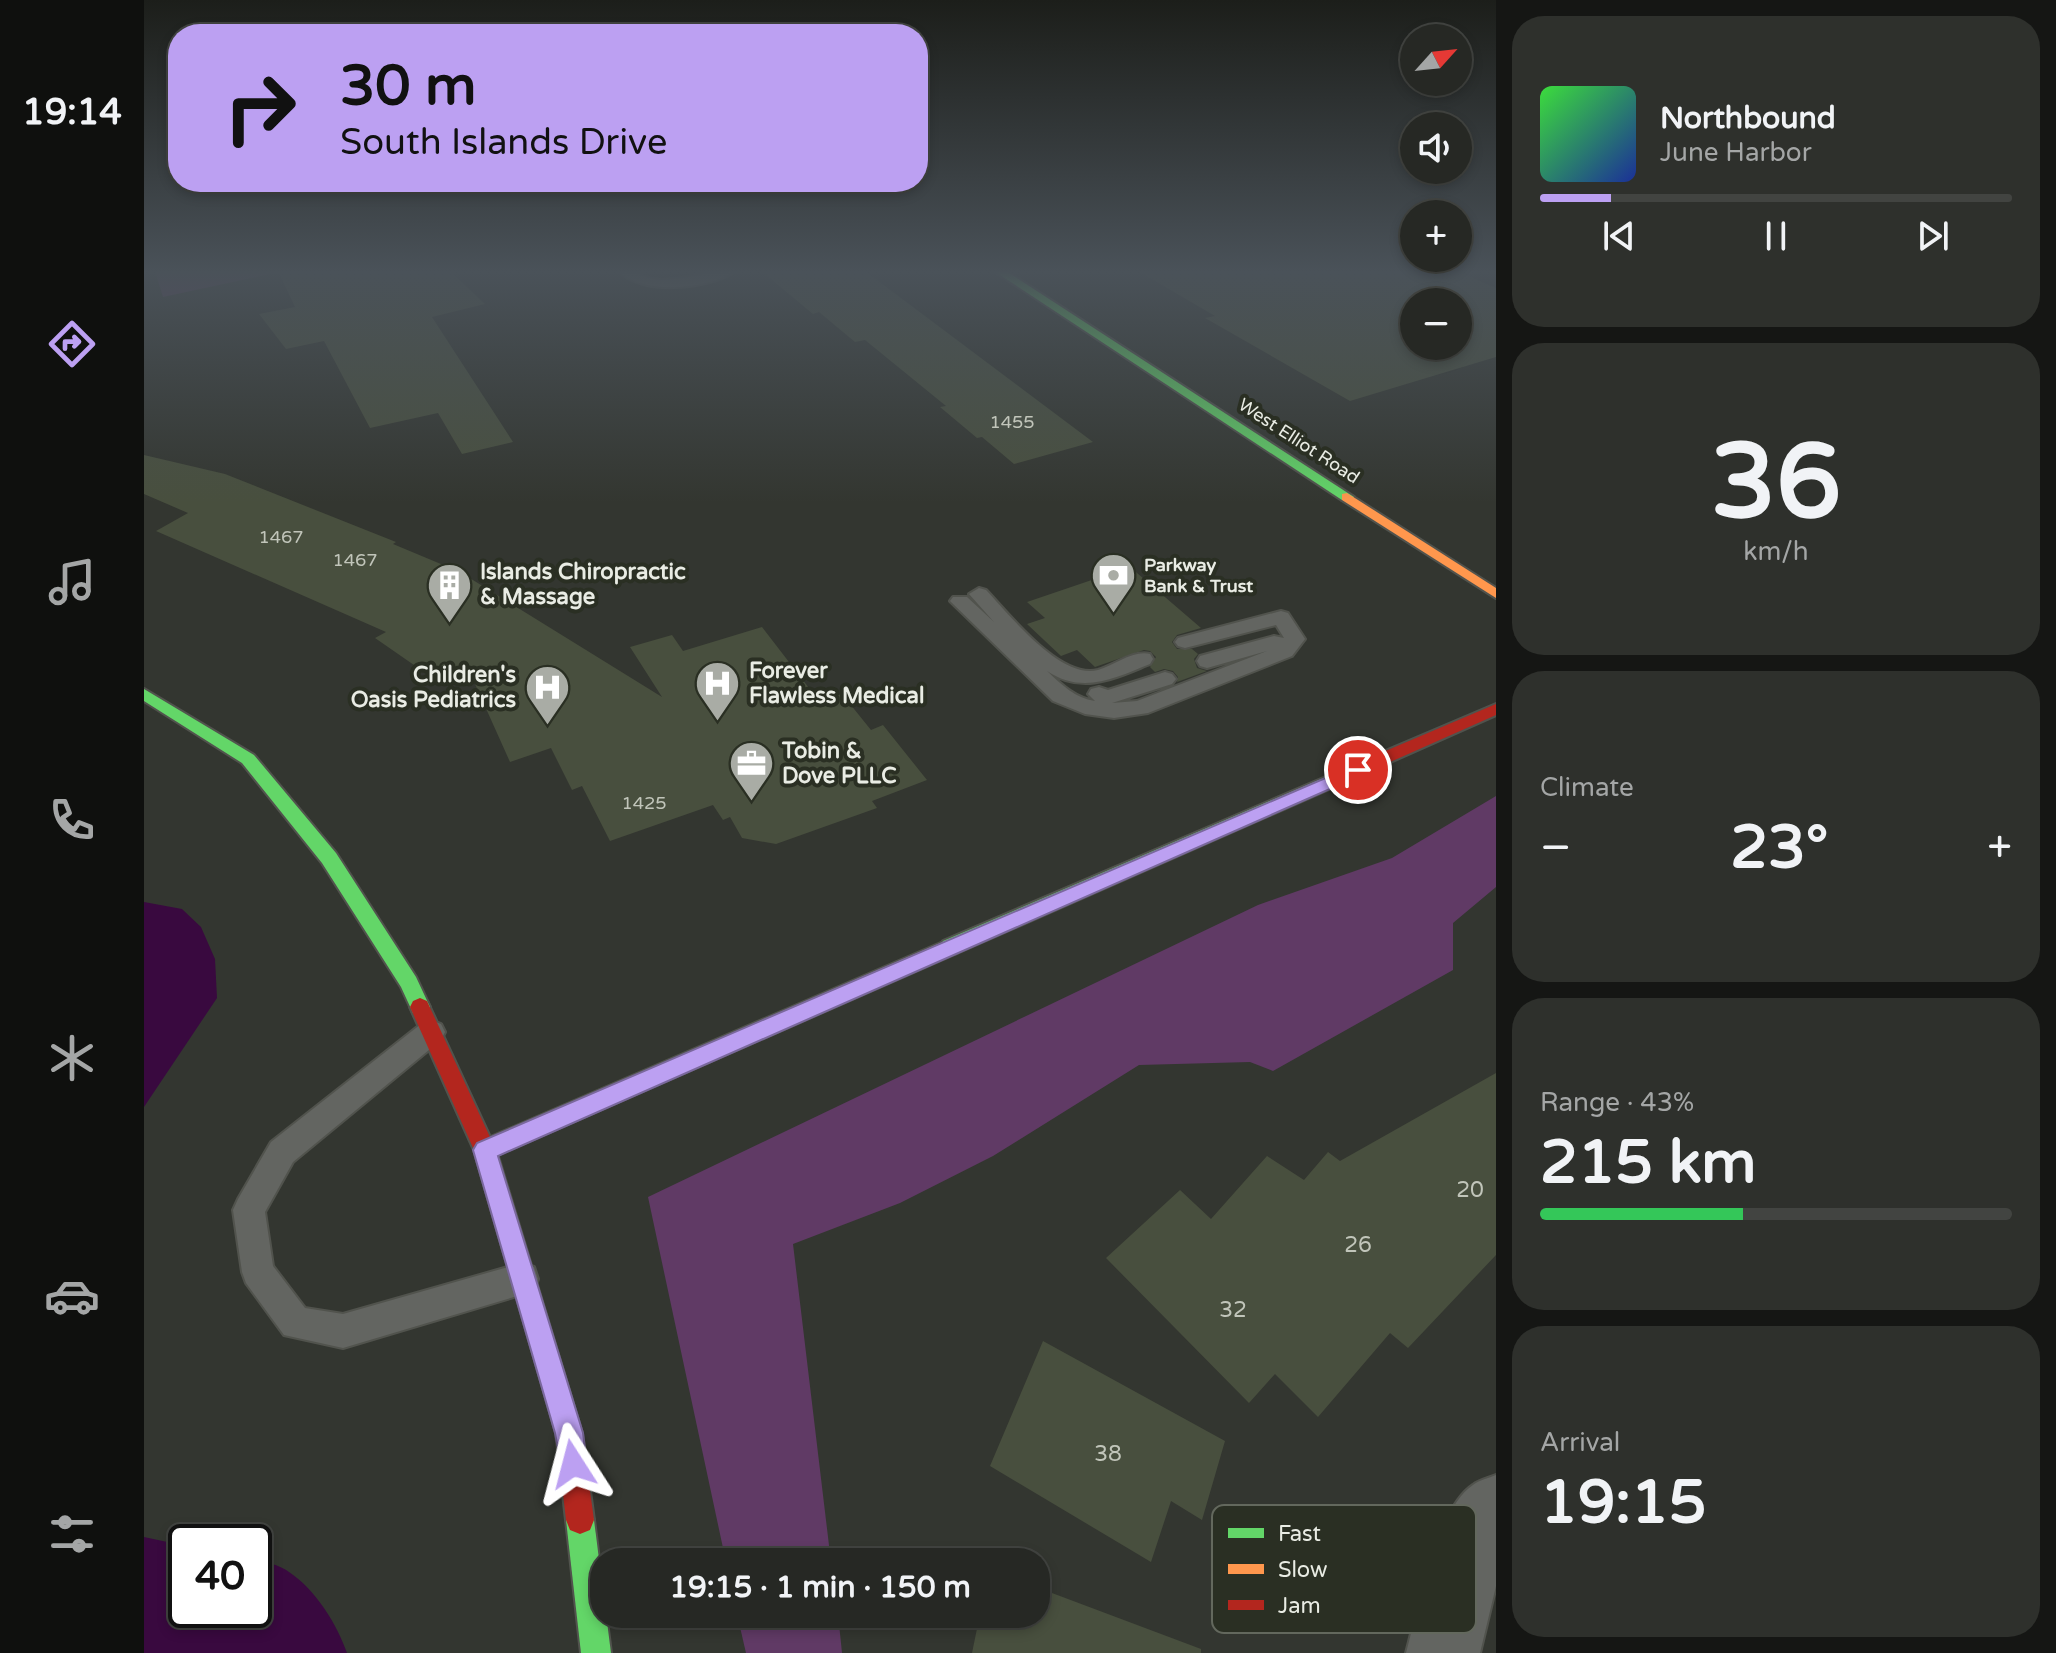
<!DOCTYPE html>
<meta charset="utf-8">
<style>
:root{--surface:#262824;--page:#2e302c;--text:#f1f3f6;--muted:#a4a6a6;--line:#424441;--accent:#bca0f2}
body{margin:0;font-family:"Varela Round",sans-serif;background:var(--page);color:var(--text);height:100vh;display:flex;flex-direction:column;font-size:30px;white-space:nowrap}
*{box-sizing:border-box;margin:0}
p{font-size:26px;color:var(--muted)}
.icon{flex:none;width:44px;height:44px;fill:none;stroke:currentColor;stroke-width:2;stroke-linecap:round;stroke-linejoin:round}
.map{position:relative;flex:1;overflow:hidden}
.details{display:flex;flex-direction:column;gap:16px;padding:16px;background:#151614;width:560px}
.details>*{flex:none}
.banner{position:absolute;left:24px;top:24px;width:760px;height:168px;border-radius:32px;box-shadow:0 4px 12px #0003,0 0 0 2px var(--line);background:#bca0f2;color:#111;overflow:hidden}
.needle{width:52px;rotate:63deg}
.buttons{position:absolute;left:1256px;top:24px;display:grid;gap:16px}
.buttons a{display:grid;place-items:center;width:72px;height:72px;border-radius:50%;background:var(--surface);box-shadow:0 4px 12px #0003,0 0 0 2px var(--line);font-size:40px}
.speed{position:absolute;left:24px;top:1524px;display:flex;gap:16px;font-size:40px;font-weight:700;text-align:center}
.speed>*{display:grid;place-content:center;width:104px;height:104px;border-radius:50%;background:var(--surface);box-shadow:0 4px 12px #0003,0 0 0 2px var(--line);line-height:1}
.speed .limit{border:4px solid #111;border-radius:12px;background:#fff;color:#111}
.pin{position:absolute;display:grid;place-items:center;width:68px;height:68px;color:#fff;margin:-34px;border:4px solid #fff;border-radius:50%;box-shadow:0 2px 8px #0007}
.me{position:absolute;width:88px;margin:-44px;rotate:351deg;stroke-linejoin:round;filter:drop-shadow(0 0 6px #0008)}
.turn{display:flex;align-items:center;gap:28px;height:168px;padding:0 40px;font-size:36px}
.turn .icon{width:104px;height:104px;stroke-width:2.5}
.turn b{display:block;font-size:56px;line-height:68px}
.big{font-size:60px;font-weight:700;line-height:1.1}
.details .widget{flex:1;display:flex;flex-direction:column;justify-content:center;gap:12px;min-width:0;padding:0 28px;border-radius:32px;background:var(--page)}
.details .dial{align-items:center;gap:0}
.dial b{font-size:104px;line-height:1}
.song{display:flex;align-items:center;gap:24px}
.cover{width:96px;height:96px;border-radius:12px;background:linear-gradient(135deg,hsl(120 70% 55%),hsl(230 70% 35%))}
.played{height:8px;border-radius:4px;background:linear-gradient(90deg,var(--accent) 15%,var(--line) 15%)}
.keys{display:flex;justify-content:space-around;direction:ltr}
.heat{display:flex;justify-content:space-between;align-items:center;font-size:44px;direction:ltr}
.charge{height:12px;border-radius:6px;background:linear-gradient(90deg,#34c759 43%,var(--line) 0)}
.trip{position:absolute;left:446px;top:1548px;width:460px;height:80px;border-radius:32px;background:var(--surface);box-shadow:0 4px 12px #0003,0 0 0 2px var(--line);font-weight:700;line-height:80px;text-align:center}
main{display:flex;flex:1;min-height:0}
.menu{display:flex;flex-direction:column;width:144px;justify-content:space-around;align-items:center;background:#0f100e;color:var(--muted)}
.menu .icon{width:56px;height:56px}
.menu .active{color:var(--accent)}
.menu b{font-size:36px;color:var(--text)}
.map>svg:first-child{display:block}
.green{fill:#603a65}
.water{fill:#39093f}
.building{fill:#484f3e;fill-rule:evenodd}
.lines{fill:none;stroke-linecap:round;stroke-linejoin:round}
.lane-casing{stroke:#51534d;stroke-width:4}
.street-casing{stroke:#51534d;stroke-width:4}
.fast-casing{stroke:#51534d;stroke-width:4}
.slow-casing{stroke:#51534d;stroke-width:4}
.jam-casing{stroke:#51534d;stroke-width:4}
.lane{fill:#636561;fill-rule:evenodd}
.street{fill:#636561;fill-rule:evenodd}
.fast{fill:#63d668;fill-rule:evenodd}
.slow{fill:#ff974d;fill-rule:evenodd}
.jam{fill:#b3261e;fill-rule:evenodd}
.route{fill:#bca0f2;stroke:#7a689d;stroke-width:2}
.labels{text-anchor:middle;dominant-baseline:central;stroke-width:8;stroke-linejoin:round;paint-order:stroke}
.number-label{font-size:18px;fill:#c1c5ba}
.far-street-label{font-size:18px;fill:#e9ece4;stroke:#2a2f23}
.far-poi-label{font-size:18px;font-weight:bold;fill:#e9ece4;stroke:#2a2f23;text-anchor:start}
.poi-label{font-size:22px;font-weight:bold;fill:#e9ece4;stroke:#2a2f23;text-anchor:start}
.near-number-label{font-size:22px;fill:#c1c5ba}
.key{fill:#2a2f23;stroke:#63685d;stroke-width:2}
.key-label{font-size:22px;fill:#e9ece4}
</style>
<main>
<nav class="menu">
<b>19:14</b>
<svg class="icon active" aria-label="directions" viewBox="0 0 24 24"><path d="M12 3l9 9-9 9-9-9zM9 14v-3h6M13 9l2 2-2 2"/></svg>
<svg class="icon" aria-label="music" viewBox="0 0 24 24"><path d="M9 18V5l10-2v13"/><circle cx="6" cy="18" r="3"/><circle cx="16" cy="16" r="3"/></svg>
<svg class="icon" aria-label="phone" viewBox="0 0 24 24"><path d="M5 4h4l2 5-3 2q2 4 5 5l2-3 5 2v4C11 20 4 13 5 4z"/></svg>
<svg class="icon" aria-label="climate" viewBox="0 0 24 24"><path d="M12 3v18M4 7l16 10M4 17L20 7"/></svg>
<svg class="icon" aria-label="car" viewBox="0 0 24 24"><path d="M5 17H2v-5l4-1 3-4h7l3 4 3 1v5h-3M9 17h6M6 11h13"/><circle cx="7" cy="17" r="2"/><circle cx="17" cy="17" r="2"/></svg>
<svg class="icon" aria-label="filters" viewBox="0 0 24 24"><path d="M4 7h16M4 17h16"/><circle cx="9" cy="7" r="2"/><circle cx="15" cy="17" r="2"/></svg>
</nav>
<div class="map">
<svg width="1352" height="1653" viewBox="0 0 1352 1653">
<rect width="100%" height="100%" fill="#333630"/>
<g class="green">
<path d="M11 271H134L135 272 19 297Z"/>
<path d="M1352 796V887L1309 923V970L1129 1071 1106 1062 995 1065 849 1156 756 1203 649 1244 687 1562H582L504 1197 1114 905 1248 858Z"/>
<path d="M593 1614H694L698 1653H602Z"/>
</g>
<g class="water">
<path d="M0 902 38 909 57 927 71 959 73 998 0 1107Z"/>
<path d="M0 1537 42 1546V1610H110V1558C121 1562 136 1565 145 1572 171 1589 193 1624 203 1653H0Z"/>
</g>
<g class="building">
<path d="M134 271H306L341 304 288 317 369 442 318 454 294 413 226 428 180 341 142 349 115 314 151 307Z"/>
<path d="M617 271H721L949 442 870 464 838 437 833 438 796 407 802 406 721 340 711 342 675 312 669 314Z"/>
<path d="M994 271H1313L1352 288V357L1206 401 1061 318 1071 316ZM1270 302H1314V346H1270Z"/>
<path d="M0 455 81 474 252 542 249 544 316 572 518 697 486 647 528 635 539 651 618 627 675 701 698 694 727 730 739 725 783 780 728 801 733 808 632 844 598 838 586 817 579 820 569 805 466 841 438 786 428 790 407 748 366 762 322 664 293 681 231 638 242 632 12 531 44 513 0 494Z"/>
<path d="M986 567 1057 628 1033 635 1028 642 1033 649H1048L1054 654 1050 659 1053 668 1063 671 1033 682 1034 677 1029 671 1020 669 1011 672 1006 667 1012 657 1006 651 1000 650 951 667 933 650 917 656 883 624 901 618 883 602Z"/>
<path d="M1352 1073V1255L1264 1348 1246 1333 1174 1417 1131 1374 1105 1403 962 1258 1036 1190 1067 1219 1123 1156 1160 1180 1184 1152 1196 1161Z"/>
<path d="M899 1341 1081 1441 1058 1520 1027 1501 1007 1562 846 1466Z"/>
<path d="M892 1587 1057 1649V1653H828L836 1614H892Z"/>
</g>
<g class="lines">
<defs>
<g id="lane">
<path d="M475 271C492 271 503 280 519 280 544 279 566 271 591 271 565 289 498 296 475 271Z"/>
<path d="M835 588 842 590C865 614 916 680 954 670 971 665 989 650 1006 654L1009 659 1006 664C971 678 939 695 903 671 918 685 931 698 951 701L944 694 947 689 955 687 964 690 1021 672 1028 674 1032 679 1028 684 968 703 993 701 1123 651 1063 668 1056 666 1053 661 1056 656 1130 636 1140 638 1132 625 1041 648 1034 646 1031 642 1034 638 1137 611 1144 613 1161 639 1148 656 1004 713 970 718 941 714 909 701 806 601 809 597H823L850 622 825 594Z"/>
<path d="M287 1020 297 1024 301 1032 297 1040 149 1162 121 1212 129 1266 161 1308 199 1314 378 1263 390 1267 394 1279 390 1291 199 1348 140 1335 102 1283 98 1272 89 1210 94 1199 127 1142 277 1024Z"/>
</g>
<path id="street" d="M1352 1475V1586L1336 1653H1262C1274 1610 1292 1509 1329 1485 1335 1480 1345 1478 1352 1475Z"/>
<g id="fast">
<path d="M850 271H862L1210 497 1208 500H1198Z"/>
<path d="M0 689 110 755 192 853 272 977 286 1007 283 1013 276 1016 269 1013 257 987 178 863 98 763 0 701Z"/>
<path d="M1238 753 1247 759 1244 763 813 953 806 955 799 953 796 947 799 941Z"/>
<path d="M436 1506 446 1510 450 1520 467 1653H437L422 1520 426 1510Z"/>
</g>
<g id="slow">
<path d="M1203 493 1352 588V598L1198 500V494Z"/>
<path d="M806 939 813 941 816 947 813 953 349 1157 341 1160 333 1157 330 1150 333 1143Z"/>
</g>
<g id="jam">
<path d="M1352 704V715L1244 763H1232L1229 759 1232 755Z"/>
<path d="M276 998 283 1001 352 1150 438 1433 450 1520 446 1530 436 1534 426 1530 422 1520 412 1433 330 1150 266 1007 269 1001Z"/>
</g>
</defs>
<use href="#lane" class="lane-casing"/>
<use href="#street" class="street-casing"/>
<use href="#fast" class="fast-casing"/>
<use href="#slow" class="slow-casing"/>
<use href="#jam" class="jam-casing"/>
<use href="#lane" class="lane"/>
<use href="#street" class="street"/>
<use href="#fast" class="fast"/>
<use href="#slow" class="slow"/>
<use href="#jam" class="jam"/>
</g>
<linearGradient id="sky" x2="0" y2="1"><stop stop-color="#1c1e1a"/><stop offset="0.54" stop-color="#4a5259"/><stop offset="1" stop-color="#4a5259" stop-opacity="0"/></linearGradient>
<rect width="1352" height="503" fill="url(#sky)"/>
<path class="route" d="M1214 764 1223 770 1220 774 354 1156 439 1433 443 1464 439 1474 429 1478 419 1474 411 1433 329 1150 333 1143Z"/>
<defs>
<symbol id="bank-pin" viewBox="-11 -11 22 30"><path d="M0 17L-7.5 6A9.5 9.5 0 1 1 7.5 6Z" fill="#a9aca5" stroke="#2a2f23"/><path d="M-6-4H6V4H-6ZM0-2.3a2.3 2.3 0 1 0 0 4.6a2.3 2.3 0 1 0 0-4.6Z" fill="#fff"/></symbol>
<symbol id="building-pin" viewBox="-11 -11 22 30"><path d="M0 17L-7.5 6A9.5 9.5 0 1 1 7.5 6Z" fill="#a9aca5" stroke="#2a2f23"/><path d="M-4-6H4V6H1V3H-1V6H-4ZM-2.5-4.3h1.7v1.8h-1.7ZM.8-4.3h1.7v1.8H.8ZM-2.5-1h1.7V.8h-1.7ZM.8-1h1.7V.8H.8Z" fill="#fff"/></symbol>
<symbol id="hospital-pin" viewBox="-11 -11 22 30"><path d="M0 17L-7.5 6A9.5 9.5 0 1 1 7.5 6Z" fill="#a9aca5" stroke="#2a2f23"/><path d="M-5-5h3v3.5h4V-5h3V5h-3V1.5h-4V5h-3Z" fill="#fff"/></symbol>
<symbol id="office-pin" viewBox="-11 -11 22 30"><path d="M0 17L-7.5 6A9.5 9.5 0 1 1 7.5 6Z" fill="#a9aca5" stroke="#2a2f23"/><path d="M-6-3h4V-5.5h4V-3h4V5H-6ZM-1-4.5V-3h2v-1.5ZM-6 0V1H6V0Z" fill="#fff"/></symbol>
</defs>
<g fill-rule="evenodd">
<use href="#bank-pin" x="944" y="550" width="51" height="69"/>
<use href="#building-pin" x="280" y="560" width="51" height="69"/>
<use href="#hospital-pin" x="548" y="658" width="51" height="69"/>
<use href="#hospital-pin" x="378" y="662" width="51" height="69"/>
<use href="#office-pin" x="582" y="738" width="51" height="69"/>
</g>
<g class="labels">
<g class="number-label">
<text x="868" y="422">1455</text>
<text x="137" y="537">1467</text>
<text x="211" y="560">1467</text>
<text x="500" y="803">1425</text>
</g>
<g class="far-street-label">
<text transform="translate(1155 441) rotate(33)">West Elliot Road</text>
</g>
<g class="far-poi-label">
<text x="1000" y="565">Parkway<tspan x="1000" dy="21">Bank &amp; Trust</tspan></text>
</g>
<g class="poi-label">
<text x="336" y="572">Islands Chiropractic<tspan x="336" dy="25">&amp; Massage</tspan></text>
<text x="605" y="671">Forever<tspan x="605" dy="25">Flawless Medical</tspan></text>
<text x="372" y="675" text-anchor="end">Children's<tspan x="372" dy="25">Oasis Pediatrics</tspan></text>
<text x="638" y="751">Tobin &amp;<tspan x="638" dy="25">Dove PLLC</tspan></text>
</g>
<g class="near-number-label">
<text x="1326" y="1190">20</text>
<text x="1214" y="1245">26</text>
<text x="1089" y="1310">32</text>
<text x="964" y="1454">38</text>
</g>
</g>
<rect x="1068" y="1505" width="264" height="128" rx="12" class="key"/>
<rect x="1084" y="1528" width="36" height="10" fill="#63d668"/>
<rect x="1084" y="1564" width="36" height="10" fill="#ff974d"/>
<rect x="1084" y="1600" width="36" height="10" fill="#b3261e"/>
<g class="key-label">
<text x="1134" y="1541">Fast</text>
<text x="1134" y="1577">Slow</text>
<text x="1134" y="1613">Jam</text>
</g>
</svg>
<div class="buttons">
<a><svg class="needle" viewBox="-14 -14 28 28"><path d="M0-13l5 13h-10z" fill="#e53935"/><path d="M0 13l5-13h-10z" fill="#a4a6a6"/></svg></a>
<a><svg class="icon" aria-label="sound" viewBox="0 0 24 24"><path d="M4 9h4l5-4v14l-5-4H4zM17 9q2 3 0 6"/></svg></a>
<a>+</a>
<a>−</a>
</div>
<div class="speed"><div class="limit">40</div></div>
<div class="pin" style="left:1214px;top:770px;background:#d93025"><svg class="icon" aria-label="arrive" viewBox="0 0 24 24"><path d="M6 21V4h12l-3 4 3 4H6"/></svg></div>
<svg class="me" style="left:429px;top:1464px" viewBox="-20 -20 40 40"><path d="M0-17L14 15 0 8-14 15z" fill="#bca0f2" stroke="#fff" stroke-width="4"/></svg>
<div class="trip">19:15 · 1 min · 150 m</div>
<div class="banner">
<div class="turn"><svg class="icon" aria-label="right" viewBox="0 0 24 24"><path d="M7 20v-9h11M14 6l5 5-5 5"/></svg><div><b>30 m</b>South Islands Drive</div></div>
</div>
</div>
<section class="details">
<div class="widget">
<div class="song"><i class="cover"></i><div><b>Northbound</b><p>June Harbor</p></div></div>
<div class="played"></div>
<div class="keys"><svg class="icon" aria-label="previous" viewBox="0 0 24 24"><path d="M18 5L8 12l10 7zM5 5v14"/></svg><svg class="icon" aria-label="pause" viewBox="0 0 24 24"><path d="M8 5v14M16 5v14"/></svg><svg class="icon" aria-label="next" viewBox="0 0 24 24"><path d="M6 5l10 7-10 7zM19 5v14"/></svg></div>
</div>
<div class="widget dial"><b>36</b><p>km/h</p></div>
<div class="widget"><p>Climate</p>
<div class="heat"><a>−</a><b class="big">23°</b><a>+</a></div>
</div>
<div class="widget"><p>Range · 43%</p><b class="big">215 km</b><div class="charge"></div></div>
<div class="widget"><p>Arrival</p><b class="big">19:15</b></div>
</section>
</main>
